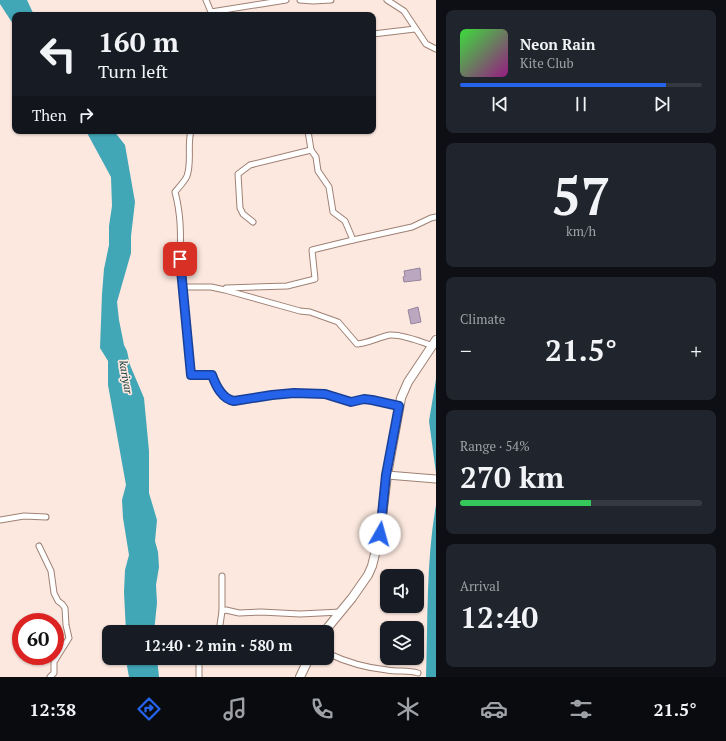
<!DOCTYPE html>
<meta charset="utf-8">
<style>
:root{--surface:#171b24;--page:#20242c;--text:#f1f3f6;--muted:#9ea1a6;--line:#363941;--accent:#2563eb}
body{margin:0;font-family:"PT Serif",serif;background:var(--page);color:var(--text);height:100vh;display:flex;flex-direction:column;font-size:15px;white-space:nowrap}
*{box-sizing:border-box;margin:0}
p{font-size:13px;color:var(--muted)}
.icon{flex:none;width:22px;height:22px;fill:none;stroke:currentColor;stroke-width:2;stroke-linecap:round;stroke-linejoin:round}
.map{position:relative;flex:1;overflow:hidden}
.drawer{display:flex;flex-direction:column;gap:10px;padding:10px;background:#0d0f14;width:290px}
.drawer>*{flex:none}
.banner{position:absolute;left:12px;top:12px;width:364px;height:122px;border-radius:8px;box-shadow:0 1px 3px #0004;background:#171b24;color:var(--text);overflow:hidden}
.tools{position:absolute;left:380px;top:569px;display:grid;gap:8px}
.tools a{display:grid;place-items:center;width:44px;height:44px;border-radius:8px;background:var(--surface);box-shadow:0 1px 3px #0004;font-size:20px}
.speed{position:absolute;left:12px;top:613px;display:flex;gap:8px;font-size:20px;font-weight:700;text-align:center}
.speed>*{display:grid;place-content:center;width:52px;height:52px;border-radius:50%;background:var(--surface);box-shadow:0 1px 3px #0004;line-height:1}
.speed .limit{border:6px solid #d22;background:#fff;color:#111}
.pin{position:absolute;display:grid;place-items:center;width:34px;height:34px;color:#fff;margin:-17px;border-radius:8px;box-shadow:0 2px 6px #0006}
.me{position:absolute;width:44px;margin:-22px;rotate:7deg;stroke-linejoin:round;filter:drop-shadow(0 0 3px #0008)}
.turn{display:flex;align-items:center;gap:14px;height:84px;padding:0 20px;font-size:18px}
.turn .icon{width:52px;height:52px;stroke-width:2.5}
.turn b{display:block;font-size:28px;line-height:34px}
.then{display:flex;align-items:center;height:38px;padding:0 20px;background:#0003;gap:8px;font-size:15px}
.big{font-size:30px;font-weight:600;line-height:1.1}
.drawer .widget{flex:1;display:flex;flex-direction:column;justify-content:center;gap:6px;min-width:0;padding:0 14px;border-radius:8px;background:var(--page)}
.drawer .dial{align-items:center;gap:0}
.dial b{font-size:52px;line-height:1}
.song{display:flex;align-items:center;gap:12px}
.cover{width:48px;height:48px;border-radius:6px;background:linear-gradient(135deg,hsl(120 70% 55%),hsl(310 70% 35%))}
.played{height:4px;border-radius:2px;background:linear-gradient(90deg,var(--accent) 85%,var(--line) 85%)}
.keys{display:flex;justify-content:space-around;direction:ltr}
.heat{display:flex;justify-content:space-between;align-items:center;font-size:22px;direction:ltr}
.charge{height:6px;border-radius:3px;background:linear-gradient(90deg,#34c759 54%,var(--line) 0)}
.trip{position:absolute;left:102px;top:625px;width:232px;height:40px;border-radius:8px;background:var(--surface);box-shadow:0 1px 3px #0004;font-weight:600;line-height:40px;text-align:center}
.tabs{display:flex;height:64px;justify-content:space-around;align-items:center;background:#090b0e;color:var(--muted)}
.tabs .icon{width:28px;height:28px}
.tabs .current{color:var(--accent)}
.tabs b{font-size:18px;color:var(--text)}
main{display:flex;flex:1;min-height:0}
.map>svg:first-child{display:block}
.water{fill:#41a6b6}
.building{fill:#bba7c0;stroke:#96839c}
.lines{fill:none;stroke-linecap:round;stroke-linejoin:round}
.minor-casing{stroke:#9f8174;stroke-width:7}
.secondary-casing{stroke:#9f8174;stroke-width:9}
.primary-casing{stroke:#9f8174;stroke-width:10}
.minor{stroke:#fff;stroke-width:5}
.secondary{stroke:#fff;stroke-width:7}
.primary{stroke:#fff;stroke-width:8}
.route-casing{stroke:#184099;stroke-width:10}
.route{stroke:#2563eb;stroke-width:7}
.labels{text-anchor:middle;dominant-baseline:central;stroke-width:3.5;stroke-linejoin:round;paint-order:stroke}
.water-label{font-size:11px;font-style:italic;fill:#003036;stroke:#fce8df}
</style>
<main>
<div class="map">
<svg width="436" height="677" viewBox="0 0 436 677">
<rect width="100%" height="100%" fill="#fce8df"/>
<g class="water">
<path d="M0 0H27L34 15H15V27L0 4Z"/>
<path d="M86 131H114L125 145 135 202 131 236V253L117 302 119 320 124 345 127 351 130 365 144 398 149 451V493L157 520 155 541 158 552 159 567 156 585 157 603 154 632H126L124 592 125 570 129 555 123 518 122 500 126 485 108 385V361L100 348 102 294 104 269 109 245V226L112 206 111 177Z"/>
<path d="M436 379V473L429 421Z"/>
<path d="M436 505V677H426C428 620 426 561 436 505Z"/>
<path d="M127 658H157L159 677H129L127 666Z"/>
</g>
<g class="building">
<path d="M420 268 421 280 404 282 403 277 405 276 404 271Z"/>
<path d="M418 307 421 322 411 324 408 310Z"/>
</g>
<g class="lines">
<defs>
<g id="minor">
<path d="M206 0 211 12 286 0"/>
<path d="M300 0 313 1 331 0"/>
<path d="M387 0 404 11 426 44 436 49"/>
<path d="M373 34 415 29"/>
<path d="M308 131 311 150 316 157 318 171 329 187 333 212 345 221 353 240 412 227 431 218 436 217"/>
<path d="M253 222 243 214 240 208 238 174 250 165 311 150"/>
<path d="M182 287C182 277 180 267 180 258 181 235 181 214 175 192 179 187 185 181 187 176 192 162 187 145 191 131"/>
<path d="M226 288 287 286 315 279 312 250 353 240"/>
<path d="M399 406 372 400 364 399 351 402 325 394 294 393 272 395 234 401C222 399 216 386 212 375H191L182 287H211L225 290 300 311 310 312 338 322 357 344C369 343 379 337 390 335 402 334 422 342 433 346"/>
<path d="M0 520 24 516 46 517"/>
<path d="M39 546 51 571 54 593 58 601 62 604 65 608 66 625 69 638 54 662V673L50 677"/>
<path d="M222 576V611L226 610 239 613 261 612 300 614 341 612"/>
<path d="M176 631 177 632"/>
<path d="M219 632 222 611"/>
<path d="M327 653C346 662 367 668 387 670 398 672 408 670 418 673"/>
<path d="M199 677V658"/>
</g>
<path id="secondary" d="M387 475 436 479"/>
<g id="primary">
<path d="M324 632 352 598 368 575 372 566 380 534 387 475 401 398 408 382 436 340"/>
<path d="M300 677 309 658"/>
</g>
</defs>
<use href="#minor" class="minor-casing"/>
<use href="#secondary" class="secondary-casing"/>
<use href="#primary" class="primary-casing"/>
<use href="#minor" class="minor"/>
<use href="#secondary" class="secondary"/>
<use href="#primary" class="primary"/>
</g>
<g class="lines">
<defs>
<path id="route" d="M180 259 191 375H212C216 386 222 399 234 401L272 395 294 393 325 394 351 402 364 399 372 400 399 406 386 475 380 534"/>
</defs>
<use href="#route" class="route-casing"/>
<use href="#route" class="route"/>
</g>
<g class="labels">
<g class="water-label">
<text transform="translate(126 377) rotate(80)">kariyar</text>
</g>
</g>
</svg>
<div class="tools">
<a><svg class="icon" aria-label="sound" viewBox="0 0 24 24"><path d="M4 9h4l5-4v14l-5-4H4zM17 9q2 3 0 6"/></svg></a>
<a><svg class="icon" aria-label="layers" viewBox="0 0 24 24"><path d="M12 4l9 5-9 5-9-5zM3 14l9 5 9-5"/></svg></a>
</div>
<div class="speed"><div class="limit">60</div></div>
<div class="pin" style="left:180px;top:259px;background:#d93025"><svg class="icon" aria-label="arrive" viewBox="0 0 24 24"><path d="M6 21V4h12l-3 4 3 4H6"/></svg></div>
<svg class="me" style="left:380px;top:534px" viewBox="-20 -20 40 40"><circle r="19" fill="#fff"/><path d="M0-13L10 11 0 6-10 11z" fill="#2563eb"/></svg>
<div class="trip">12:40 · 2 min · 580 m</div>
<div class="banner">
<div class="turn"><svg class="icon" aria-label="left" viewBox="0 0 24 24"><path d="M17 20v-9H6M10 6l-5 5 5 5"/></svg><div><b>160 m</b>Turn left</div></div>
<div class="then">Then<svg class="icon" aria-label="right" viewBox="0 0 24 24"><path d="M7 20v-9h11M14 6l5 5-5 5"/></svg></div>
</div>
</div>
<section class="drawer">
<div class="widget">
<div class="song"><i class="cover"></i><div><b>Neon Rain</b><p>Kite Club</p></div></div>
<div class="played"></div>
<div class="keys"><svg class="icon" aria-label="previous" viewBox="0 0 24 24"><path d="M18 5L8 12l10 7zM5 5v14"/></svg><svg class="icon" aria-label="pause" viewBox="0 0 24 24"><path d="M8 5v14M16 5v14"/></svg><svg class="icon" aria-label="next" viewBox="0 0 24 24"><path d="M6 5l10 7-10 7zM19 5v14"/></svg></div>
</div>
<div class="widget dial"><b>57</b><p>km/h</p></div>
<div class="widget"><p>Climate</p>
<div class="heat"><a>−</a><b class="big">21.5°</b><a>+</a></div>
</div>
<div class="widget"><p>Range · 54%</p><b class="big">270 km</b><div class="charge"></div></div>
<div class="widget"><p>Arrival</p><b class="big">12:40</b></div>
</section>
</main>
<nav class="tabs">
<b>12:38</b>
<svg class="icon current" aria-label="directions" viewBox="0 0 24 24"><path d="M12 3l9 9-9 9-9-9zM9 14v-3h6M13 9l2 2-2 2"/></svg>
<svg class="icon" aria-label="music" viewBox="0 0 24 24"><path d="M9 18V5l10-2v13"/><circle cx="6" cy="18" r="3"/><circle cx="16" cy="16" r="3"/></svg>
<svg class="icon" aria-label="phone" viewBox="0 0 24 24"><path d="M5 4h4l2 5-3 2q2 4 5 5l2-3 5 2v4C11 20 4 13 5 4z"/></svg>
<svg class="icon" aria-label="climate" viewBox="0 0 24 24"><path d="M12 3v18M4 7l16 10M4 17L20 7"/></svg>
<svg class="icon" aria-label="car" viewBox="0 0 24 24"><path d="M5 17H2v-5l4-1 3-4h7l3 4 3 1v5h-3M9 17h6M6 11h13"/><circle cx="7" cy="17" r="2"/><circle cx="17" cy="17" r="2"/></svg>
<svg class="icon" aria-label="filters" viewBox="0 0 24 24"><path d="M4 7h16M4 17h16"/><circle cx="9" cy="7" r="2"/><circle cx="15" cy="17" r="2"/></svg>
<b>21.5°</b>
</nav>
